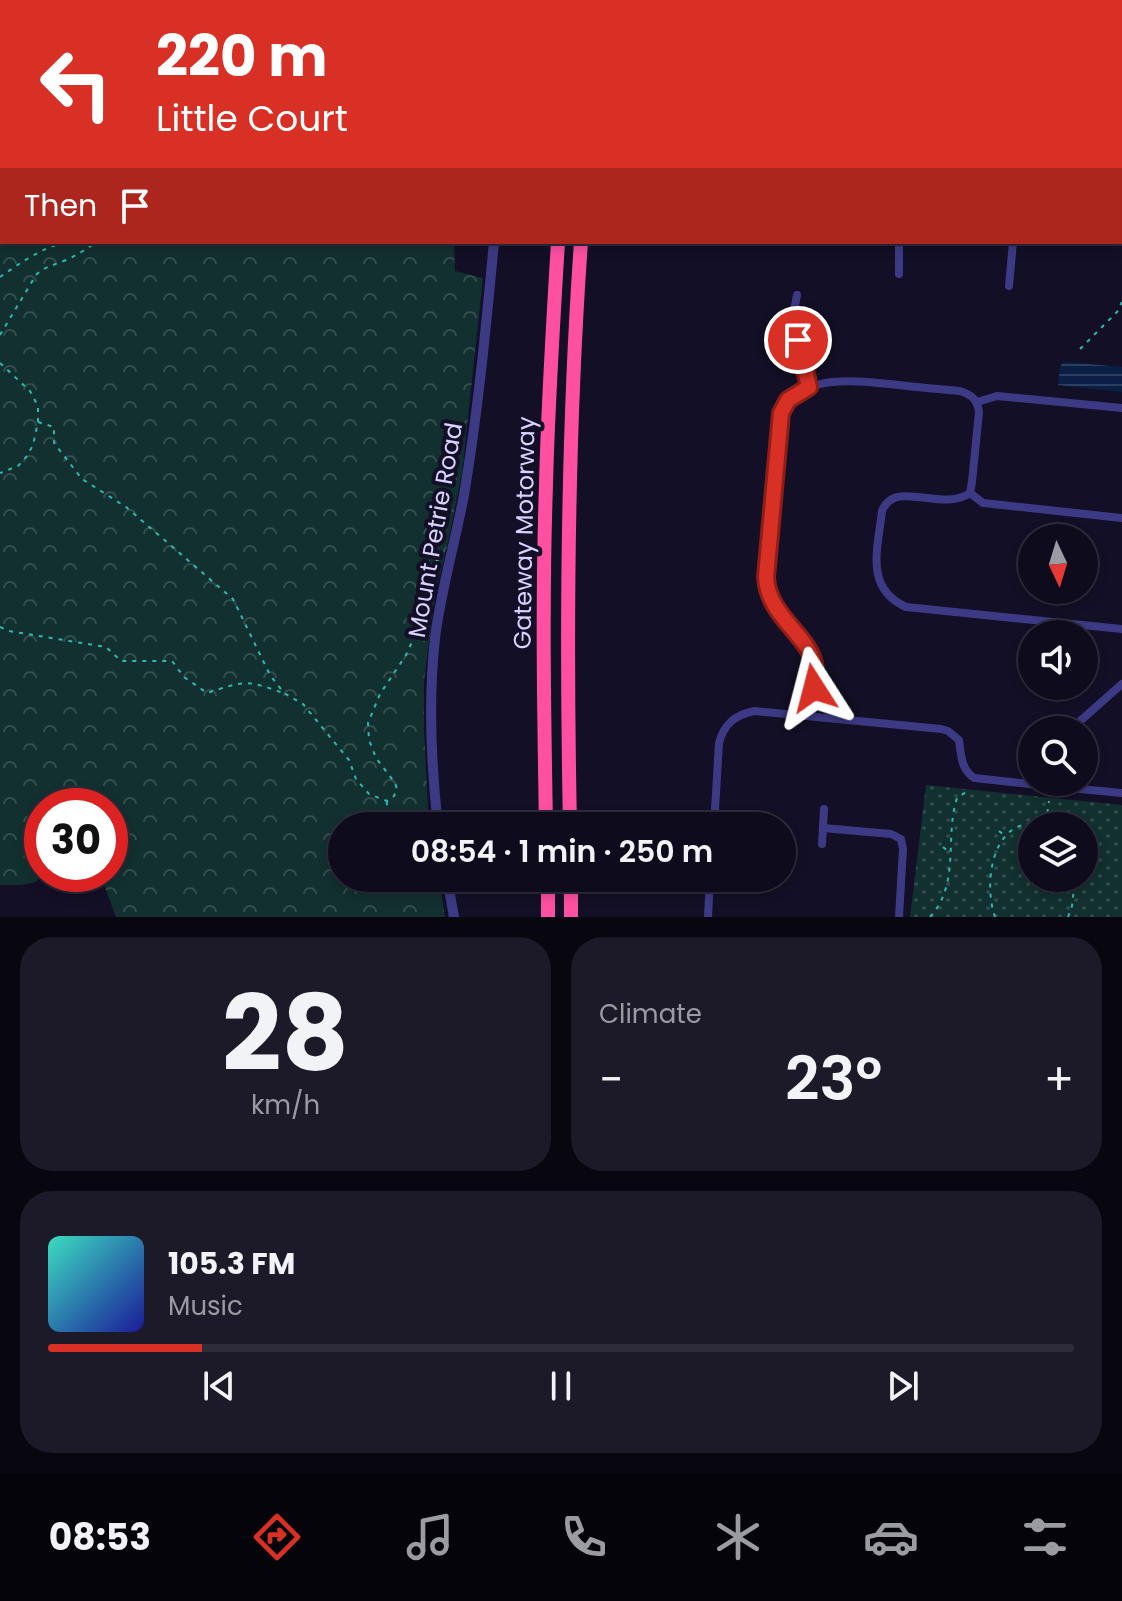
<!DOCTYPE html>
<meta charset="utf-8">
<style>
:root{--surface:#0e0b1c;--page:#1c1929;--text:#f1f3f6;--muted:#9b9ba3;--line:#2e2b3b;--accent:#d93025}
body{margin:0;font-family:Poppins,sans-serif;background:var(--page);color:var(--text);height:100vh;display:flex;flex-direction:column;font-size:30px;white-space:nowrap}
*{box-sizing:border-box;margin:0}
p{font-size:26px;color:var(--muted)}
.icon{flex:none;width:44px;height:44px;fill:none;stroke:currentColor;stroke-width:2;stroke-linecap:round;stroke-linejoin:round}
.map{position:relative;height:917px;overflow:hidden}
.details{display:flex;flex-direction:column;gap:20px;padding:20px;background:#08060f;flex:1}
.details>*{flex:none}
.hud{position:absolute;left:0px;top:0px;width:1122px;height:244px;box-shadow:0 4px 12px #0003,0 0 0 2px var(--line);background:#d93025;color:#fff;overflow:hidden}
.needle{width:52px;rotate:176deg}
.buttons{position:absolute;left:1018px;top:524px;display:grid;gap:16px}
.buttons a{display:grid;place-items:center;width:80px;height:80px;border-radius:50%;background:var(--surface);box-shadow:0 4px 12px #0003,0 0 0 2px var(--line);font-size:40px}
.speed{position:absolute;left:24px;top:788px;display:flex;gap:16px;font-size:40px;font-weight:700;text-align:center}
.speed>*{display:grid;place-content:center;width:104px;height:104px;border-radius:50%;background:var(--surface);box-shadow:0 4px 12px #0003,0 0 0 2px var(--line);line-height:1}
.speed .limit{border:12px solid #d22;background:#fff;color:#111}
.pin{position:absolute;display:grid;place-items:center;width:68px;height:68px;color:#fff;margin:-34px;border:4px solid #fff;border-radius:50%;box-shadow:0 2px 8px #0007}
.me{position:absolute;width:88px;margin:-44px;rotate:351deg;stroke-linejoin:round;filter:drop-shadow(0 0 6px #0008)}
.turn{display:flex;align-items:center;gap:28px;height:168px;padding:0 24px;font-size:36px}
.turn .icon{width:104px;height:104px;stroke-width:2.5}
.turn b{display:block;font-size:56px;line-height:68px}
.then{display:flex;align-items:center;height:76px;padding:0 24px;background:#0003;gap:16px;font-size:30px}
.big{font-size:60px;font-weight:600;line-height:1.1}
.details .card{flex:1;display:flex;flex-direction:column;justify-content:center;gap:12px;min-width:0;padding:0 28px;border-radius:32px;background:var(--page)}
.details .dial{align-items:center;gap:0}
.dial b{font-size:104px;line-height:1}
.song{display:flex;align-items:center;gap:24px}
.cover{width:96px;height:96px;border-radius:12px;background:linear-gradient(135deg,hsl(170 70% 55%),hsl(240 70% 35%))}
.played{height:8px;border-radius:4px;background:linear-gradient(90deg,var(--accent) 15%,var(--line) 15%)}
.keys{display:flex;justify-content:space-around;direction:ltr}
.heat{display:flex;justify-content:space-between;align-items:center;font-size:44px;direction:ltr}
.details .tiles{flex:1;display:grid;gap:20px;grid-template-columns:1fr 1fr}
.card:last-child{grid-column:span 2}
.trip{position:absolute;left:328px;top:812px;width:468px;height:80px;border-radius:40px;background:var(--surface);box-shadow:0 4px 12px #0003,0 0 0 2px var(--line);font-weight:600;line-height:80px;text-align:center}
.tab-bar{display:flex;height:128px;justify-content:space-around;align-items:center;background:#06040b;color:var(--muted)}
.tab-bar .icon{width:56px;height:56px}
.tab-bar .on{color:var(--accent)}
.tab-bar b{font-size:36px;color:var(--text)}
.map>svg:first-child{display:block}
.forest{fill:url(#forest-crowns)}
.park{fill:url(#park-dots);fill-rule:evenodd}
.water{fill:url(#water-rules)}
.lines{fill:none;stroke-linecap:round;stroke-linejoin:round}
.path{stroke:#2fb8b0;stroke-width:2;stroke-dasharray:4 6;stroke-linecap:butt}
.minor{stroke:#3d3a85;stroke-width:8}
.tertiary{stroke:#3d3a85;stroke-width:10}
.motorway{stroke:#ff4fa3;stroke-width:14}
.route-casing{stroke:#8d1f18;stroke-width:20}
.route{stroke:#d93025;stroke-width:14}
.labels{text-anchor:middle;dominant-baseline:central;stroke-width:8;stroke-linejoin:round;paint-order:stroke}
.street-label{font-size:24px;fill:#d9d4ff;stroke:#130f26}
</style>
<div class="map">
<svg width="1122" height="917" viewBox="0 0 1122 917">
<defs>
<pattern id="forest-crowns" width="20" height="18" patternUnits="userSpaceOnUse" patternTransform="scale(2)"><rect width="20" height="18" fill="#12302f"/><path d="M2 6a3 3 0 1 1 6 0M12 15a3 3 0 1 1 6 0" fill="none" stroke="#344d4e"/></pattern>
<pattern id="park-dots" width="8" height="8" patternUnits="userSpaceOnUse" patternTransform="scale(2)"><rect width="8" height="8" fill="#12302f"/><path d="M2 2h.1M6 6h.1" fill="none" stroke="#344d4e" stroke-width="1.8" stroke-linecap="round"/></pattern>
<pattern id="water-rules" width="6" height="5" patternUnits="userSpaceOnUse" patternTransform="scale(2)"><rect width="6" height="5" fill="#0a1f44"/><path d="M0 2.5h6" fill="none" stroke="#2d3f60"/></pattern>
</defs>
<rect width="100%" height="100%" fill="#130f26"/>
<path class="forest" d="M0 0H482L481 2H2V242H454L455 271 483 278 462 473 448 542 435 596 424 681V730L429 826H342V878H439L445 917H116L100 874H110V806H42V873L36 882 21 885H0Z"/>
<path class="park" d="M926 785 1122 805V917H910ZM1032 826H1084V878H1032Z"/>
<path class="water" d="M1066 362 1122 367V392L1058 385 1060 368 1062 363Z"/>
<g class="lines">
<g class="path">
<path d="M28 0V2"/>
<path d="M222 2 226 0"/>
<path d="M79 242 85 249"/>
<path d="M0 277C20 263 43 247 67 242"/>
<path d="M0 335 36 275C45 266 55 265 66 260 77 255 87 249 96 242"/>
<path d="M1080 349 1117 312 1122 302"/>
<path d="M0 363 30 391 38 406V422L33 445 27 456 18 466 0 473"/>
<path d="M38 422 54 427V443L82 479 126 507 233 599 270 675 284 693 303 704 349 760 356 779 369 794 387 801 394 796 397 789 395 783 376 758 369 740 368 723 380 694 406 655 419 627 421 605 419 571 423 564 431 560H439"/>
<path d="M0 627 9 631 106 647 121 661H172L184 677 207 693C244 681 246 679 283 693"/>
<path d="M387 801C386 813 390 819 399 826"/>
<path d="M1046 823 1049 801"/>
<path d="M1064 826 1066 825"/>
<path d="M999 831 1005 836"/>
<path d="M943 847 949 852"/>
<path d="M930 917C959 885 946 843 955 805L957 798 966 792"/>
<path d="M995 917C982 880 994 810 1047 826"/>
<path d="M1068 917 1072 906 1075 878"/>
</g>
<g class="minor">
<path d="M701 2V0"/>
<path d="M1120 109H1122"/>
<path d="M899 274V242"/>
<path d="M1009 286 1013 242"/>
<path d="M797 295 793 316 809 387"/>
<path d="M977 402 997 396 1122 408"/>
<path d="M970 493 983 503 1122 518"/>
<path d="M812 716C813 700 818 680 814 665 806 631 769 615 766 577L781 413C804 373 851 381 890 384 914 387 937 389 960 391 972 395 977 399 979 412L972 482 970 493C942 513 895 478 882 511 878 548 864 588 906 607L1122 629"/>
<path d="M1070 730 1122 684"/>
<path d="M1058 782 1070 788 1122 793"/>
<path d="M714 826 719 743C724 724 735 715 754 711L941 729 948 731 959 740C961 755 961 769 974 778L1038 785 1046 782"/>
<path d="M823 828 891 834 901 839 903 849 899 917"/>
<path d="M822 844 824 809"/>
<path d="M708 917 710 878"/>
</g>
<g class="tertiary">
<path d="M518 2V0"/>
<path d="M438 826C431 764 428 701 435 638 441 590 455 543 464 495 478 412 486 327 494 242"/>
<path d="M447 878 454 917"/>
</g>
<g class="motorway">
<path d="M581 2V0"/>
<path d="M604 2V0"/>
<path d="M546 826C544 712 542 599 546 485 548 404 553 323 558 242"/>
<path d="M570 826C566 631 567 437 581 242"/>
<path d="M548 878V917"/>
<path d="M571 878V917"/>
</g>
</g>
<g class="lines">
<defs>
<path id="route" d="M798 340 809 387 788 400 781 413 766 577C768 618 812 636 815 669 816 676 815 682 814 688"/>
</defs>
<use href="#route" class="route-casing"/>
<use href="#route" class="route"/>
</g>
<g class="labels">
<g class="street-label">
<text transform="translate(435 530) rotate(-80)">Mount Petrie Road</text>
<text transform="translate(524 533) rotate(-89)">Gateway Motorway</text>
</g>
</g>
</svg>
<div class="buttons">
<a><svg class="needle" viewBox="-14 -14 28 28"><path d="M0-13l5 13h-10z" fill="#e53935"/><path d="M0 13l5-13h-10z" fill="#9b9ba3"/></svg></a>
<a><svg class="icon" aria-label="sound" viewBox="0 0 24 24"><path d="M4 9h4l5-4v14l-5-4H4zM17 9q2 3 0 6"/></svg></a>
<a><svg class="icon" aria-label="search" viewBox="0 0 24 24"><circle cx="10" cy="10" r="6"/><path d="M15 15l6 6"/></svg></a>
<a><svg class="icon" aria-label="layers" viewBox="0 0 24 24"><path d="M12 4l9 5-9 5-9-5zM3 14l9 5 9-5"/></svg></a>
</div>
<div class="speed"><div class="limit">30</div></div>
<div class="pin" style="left:798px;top:340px;background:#d93025"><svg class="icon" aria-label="arrive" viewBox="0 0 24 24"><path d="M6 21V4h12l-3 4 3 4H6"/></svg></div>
<svg class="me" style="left:814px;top:688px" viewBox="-20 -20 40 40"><path d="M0-17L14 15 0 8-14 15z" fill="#d93025" stroke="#fff" stroke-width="4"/></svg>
<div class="trip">08:54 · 1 min · 250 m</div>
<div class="hud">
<div class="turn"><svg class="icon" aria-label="left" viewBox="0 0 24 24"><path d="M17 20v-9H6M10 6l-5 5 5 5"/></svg><div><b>220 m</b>Little Court</div></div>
<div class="then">Then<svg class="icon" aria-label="arrive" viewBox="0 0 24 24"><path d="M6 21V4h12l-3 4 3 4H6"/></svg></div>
</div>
</div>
<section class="details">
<div class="tiles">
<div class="card dial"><b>28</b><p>km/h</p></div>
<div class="card"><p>Climate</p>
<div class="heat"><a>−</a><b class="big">23°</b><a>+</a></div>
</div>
<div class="card">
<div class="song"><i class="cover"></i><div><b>105.3 FM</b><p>Music</p></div></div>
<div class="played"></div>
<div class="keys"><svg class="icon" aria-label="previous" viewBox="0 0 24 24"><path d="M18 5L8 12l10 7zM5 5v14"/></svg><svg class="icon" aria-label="pause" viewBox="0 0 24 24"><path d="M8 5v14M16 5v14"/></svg><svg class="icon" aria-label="next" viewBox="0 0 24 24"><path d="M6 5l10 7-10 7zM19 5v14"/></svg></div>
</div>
</div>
</section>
<nav class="tab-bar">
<b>08:53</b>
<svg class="icon on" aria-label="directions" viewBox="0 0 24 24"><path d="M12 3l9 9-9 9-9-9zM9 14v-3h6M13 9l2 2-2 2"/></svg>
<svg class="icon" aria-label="music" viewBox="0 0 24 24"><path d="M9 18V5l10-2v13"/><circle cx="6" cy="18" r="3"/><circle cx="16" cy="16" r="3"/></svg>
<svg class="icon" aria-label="phone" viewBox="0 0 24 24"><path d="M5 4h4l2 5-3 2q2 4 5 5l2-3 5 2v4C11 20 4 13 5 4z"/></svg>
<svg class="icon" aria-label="climate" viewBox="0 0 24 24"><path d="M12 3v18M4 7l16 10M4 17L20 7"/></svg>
<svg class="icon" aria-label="car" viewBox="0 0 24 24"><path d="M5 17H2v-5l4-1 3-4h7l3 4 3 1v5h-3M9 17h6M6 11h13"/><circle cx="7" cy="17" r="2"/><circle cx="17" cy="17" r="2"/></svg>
<svg class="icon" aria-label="filters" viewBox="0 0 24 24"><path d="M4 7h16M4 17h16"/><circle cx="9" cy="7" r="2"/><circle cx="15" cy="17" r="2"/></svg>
</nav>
